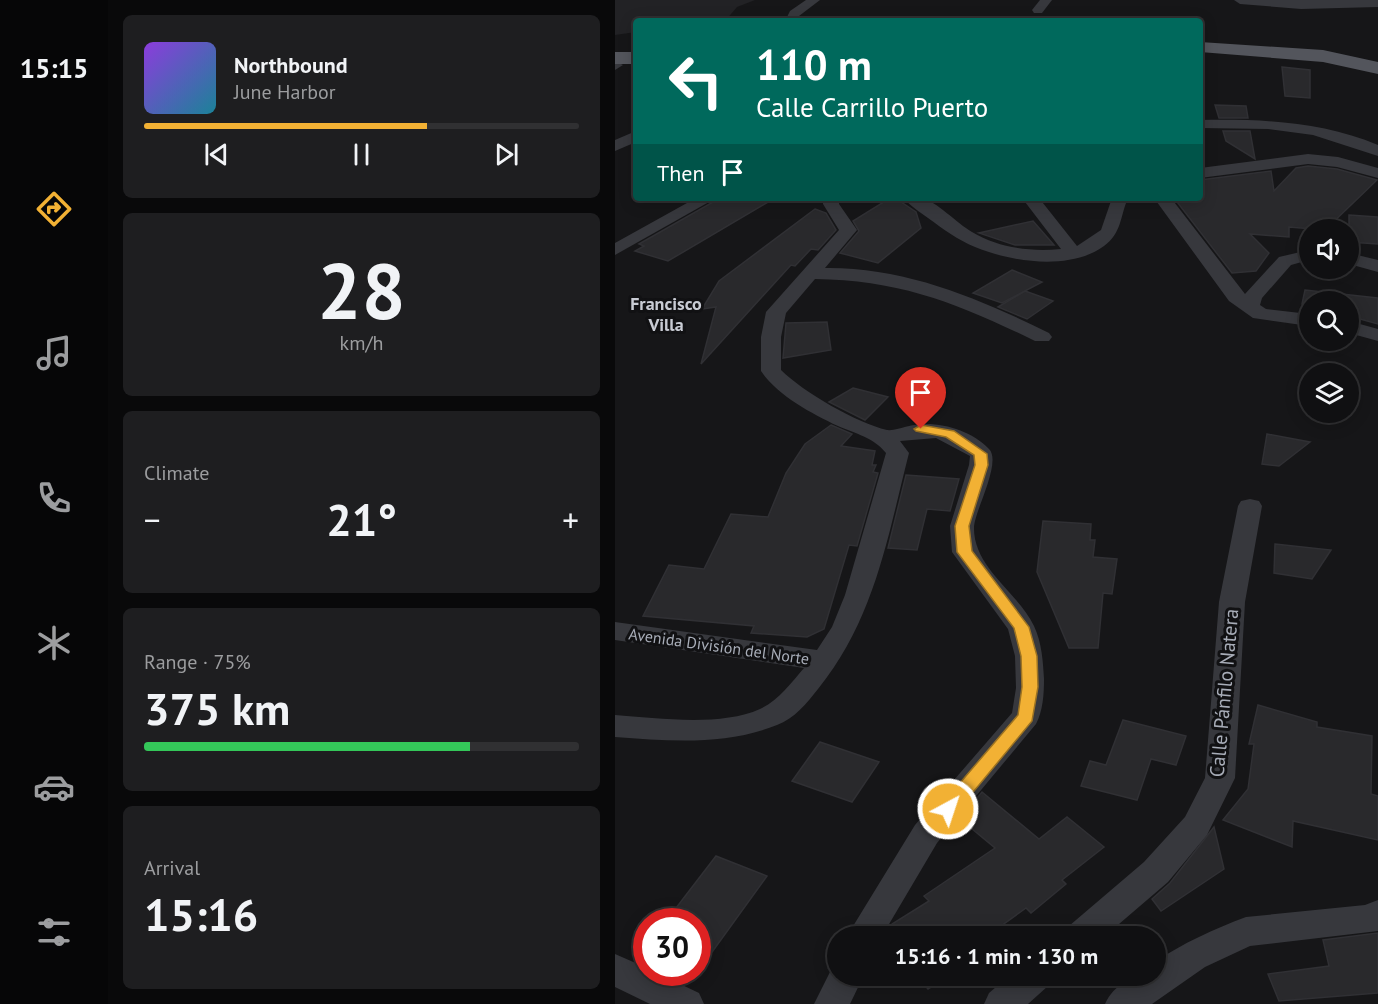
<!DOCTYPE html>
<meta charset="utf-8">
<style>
:root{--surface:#101012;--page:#1e1e20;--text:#f1f3f6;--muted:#9c9d9f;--line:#303032;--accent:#f2b134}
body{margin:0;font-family:"PT Sans",sans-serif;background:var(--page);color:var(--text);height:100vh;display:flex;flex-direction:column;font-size:22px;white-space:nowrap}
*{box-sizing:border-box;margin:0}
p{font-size:20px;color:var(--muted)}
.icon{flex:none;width:33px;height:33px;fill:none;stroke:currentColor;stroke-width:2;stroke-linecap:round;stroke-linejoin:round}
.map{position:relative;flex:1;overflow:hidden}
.details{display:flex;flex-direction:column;gap:15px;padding:15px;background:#09090a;width:507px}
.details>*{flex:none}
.banner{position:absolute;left:18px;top:18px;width:570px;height:183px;border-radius:6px;box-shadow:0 3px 15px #0003,0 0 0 2px var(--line);background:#00695c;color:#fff;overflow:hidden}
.controls{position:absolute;left:684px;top:219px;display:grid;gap:12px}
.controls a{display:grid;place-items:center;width:60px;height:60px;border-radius:50%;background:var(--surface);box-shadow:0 3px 15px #0003,0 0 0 2px var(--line);font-size:30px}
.speed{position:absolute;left:18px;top:908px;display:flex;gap:12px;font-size:30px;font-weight:700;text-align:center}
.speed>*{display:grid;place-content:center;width:78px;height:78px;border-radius:50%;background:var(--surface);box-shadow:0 3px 15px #0003,0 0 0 2px var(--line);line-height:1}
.speed .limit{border:9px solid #d22;background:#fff;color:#111}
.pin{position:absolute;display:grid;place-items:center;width:51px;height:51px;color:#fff;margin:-62px -26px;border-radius:50% 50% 50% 0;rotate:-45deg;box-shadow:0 0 6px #0007}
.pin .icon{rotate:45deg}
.me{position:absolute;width:66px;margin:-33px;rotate:40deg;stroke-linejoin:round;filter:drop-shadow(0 0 4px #0008)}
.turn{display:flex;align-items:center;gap:21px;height:126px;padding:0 24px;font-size:27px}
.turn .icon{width:78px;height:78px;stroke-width:2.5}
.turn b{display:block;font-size:42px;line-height:51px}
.then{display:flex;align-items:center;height:57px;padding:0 24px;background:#0003;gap:12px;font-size:22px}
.big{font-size:45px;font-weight:700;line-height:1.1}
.details .widget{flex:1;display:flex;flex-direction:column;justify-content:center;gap:9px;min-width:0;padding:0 21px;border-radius:9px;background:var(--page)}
.details .dial{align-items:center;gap:0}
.dial b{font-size:78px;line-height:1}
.song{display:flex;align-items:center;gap:18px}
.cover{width:72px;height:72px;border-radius:9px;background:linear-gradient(135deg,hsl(270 70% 55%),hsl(190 70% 35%))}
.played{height:6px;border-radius:3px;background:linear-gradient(90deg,var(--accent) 65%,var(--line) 65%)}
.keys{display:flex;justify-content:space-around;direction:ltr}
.heat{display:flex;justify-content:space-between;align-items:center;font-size:33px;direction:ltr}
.charge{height:9px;border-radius:4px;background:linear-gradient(90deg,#34c759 75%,var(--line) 0)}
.trip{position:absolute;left:212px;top:926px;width:339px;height:60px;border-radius:30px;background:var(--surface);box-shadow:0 3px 15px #0003,0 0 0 2px var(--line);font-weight:700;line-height:60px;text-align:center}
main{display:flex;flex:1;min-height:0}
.tabs{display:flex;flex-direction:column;width:108px;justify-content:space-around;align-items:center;background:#060607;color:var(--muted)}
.tabs .icon{width:42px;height:42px}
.tabs .on{color:var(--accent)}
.tabs b{font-size:27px;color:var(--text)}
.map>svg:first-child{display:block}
.built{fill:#222225}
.building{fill:#29292c;stroke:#303034;stroke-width:1.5}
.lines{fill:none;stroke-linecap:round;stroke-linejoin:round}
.minor{fill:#37383d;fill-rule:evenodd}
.primary{fill:#53555c;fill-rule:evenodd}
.route{fill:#f2b134;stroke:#9d7322;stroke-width:1.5}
.labels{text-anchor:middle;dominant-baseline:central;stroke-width:6;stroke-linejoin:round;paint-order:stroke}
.street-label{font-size:16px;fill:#a8adb8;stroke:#111113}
.neighbourhood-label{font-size:18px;font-weight:bold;fill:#c9ccd4;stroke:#111113}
.near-street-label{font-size:20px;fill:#a8adb8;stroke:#111113}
</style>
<main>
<nav class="tabs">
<b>15:15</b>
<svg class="icon on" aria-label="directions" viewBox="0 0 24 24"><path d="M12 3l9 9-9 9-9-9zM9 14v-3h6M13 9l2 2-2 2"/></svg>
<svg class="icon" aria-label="music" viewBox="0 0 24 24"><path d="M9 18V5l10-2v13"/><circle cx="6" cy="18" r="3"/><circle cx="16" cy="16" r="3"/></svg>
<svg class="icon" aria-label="phone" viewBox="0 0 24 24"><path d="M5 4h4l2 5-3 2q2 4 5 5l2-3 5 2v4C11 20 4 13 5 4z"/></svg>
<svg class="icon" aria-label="climate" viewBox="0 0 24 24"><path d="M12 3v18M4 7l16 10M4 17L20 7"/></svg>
<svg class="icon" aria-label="car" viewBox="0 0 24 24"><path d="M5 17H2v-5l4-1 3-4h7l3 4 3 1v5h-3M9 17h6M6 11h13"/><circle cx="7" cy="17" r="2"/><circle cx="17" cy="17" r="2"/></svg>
<svg class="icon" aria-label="filters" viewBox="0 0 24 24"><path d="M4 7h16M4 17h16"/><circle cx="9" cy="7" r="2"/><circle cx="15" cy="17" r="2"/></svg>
</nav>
<section class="details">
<div class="widget">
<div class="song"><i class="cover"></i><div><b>Northbound</b><p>June Harbor</p></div></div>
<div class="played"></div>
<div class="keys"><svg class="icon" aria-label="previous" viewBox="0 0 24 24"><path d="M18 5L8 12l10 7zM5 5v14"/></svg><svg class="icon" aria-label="pause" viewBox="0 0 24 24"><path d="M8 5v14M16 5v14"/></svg><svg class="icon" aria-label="next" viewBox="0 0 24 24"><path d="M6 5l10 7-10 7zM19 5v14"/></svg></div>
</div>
<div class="widget dial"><b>28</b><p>km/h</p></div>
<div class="widget"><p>Climate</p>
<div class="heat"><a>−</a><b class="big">21°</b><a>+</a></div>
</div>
<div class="widget"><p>Range · 75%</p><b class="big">375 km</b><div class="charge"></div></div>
<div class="widget"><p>Arrival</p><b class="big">15:16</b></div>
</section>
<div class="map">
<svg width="763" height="1004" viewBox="0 0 763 1004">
<rect width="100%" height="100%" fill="#161618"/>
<path class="built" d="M0 0H140L122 7 110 21H21V32L0 35Z"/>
<g class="building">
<path d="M667 67 695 70V98L670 96Z"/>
<path d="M600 105 631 106 633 118H604Z"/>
<path d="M608 131H635L640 159 611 141Z"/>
<path d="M693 166 722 169 762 180 710 230 674 227V237L635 234 654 253 641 271 617 273 559 198H585V180L656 171 659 191 681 168Z"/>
<path d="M105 198H160L53 261 20 251 29 246 24 244Z"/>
<path d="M275 198 286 202 301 212 306 228 263 263 225 253 244 231 238 221Z"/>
<path d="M200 209 211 213 221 230 203 250 196 249 180 266 176 265 86 364 101 307 87 309 104 281Z"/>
<path d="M734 215 763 217V244L734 242Z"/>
<path d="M418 221 439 245H400L364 233Z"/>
<path d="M397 270 427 282 387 303 358 293Z"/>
<path d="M690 290 763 298V324L734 316V302H694V306L687 304Z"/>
<path d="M410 291 438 301 412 319 383 307Z"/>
<path d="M212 322 216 350 168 358 171 323Z"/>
<path d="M238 388 273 397 250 420 214 402Z"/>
<path d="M216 425 237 434 226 446 260 451 257 465H261L258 472 263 473 242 546 234 545 209 629 192 637 136 633 139 626 28 616 54 565 89 569 116 514 153 517 171 473 190 444Z"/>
<path d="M652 434 695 442 664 466 647 464Z"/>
<path d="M291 475 344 479 335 511 312 509 302 550 273 548Z"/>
<path d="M428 521 476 524 475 540H480L478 557 502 559 497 594 488 593 483 648H454L422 572Z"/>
<path d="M660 544 716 550 697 579 659 573Z"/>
<path d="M643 705 702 722V727L757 736 756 794 763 796V840L678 821 677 847 608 820 633 789 639 744H634Z"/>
<path d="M508 720 571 736 561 765 536 759 522 800 466 786 475 761 491 765Z"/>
<path d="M205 742 264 762 237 802 177 781Z"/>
<path d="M367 792 424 839 452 817 489 847 447 880 451 884 416 913 411 908 372 936H270L277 924 314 901 309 896 380 848 345 819Z"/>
<path d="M599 827 609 869 546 911 537 899 555 883Z"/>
<path d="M101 856 152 876 82 973V921H51Z"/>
<path d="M763 933V993L664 1001 653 974 714 966 708 940Z"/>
<path d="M301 975H335L313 989Z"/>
</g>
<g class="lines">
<g class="minor">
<path d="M191 0H205L184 16 182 21H170L175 11Z"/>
<path d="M425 0H437L427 13H419L417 10Z"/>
<path d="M619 0H763V7L686 9 625 4Z"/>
<path d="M0 61 8 65 0 70Z"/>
<path d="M585 120C646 119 706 121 763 145V156L698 135 653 129 585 128Z"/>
<path d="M21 131V142L0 151V140Z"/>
<path d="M693 154 723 157 763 168V178L722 167 693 164 585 178V168Z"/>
<path d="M81 198H101L0 255V243Z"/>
<path d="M208 198H224V204L242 230 210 268C290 267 363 298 434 333L437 337 434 341H420C344 304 286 280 200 279L171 313 166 337V370C188 392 242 423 272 430 279 431 291 426 299 425 324 421 356 430 374 449 387 462 360 510 359 527 358 568 403 592 419 626 427 643 428 662 429 679 429 694 428 711 421 724L322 843 267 936H232L300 825 397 713 401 688 400 656 393 629 337 552 335 526 354 465 355 456 321 438 285 441 294 453C272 539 260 618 203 689 192 703 179 719 162 725 110 746 55 741 0 737V715C42 718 105 727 145 709 163 701 176 683 189 668L0 640V622L202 650 217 627 230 595 271 453C258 437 241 434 223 426 196 413 163 396 146 371V337L151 312 224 230 208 204Z"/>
<path d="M289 198C294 198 302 197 307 198 321 201 343 224 357 232 384 248 415 252 446 249L407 198H424L462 246 486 230 497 198H513C505 216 507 233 489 246 455 271 396 262 360 247 343 240 328 229 313 218 305 212 295 206 289 198Z"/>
<path d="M539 198H556L630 294 664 257 694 250V260L676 265 647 298 645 305 651 309 694 314V326L638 318 614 301Z"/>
<path d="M734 253 763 260V272L734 264Z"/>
<path d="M734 321 763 329V341L734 333Z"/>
<path d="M635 499 644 501 647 506 630 602 620 778 592 835 553 882 490 936H449L454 926 529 862 570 817 590 778 604 602 623 506 626 501Z"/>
<path d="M763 900V931L635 946 590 967 537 1004H490C499 984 518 975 540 975V962C568 943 599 929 631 917L750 905Z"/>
<path d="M0 954 32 968V972H40L84 993 89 1004H35L0 987Z"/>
<path d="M222 963V975H249L235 1004H199L219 964Z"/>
<path d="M395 975H439L433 986 413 1004H369L374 993Z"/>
</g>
<g class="primary">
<path d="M585 42 708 50 763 62V74L708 62 585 52Z"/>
<rect x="0" y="52" width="21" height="12"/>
</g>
</g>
<path class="route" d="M306 425 339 431 372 454 373 465 354 526 357 551 414 627 422 656 423 687 417 721 340 814H327L324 809 327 804 403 715 407 687 406 656 399 628 342 552 340 526 360 465 359 455 331 437 301 431 299 429Z"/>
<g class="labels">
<g class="street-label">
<text transform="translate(104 646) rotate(8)">Avenida División del Norte</text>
</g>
<g class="neighbourhood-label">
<text x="51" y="303">Francisco<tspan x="51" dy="21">Villa</tspan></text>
</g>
<g class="near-street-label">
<text transform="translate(609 693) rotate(-85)">Calle Pánfilo Natera</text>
</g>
</g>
</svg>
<div class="controls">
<a><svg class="icon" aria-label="sound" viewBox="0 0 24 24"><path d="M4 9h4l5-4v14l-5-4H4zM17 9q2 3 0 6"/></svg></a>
<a><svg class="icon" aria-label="search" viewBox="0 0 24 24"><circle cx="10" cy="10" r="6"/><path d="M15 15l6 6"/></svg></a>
<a><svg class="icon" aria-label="layers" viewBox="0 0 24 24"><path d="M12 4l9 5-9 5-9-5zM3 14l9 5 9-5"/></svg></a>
</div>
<div class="speed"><div class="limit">30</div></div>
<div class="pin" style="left:306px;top:429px;background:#d93025"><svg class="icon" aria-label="arrive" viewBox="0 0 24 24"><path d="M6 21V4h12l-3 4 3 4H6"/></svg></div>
<svg class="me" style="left:333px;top:809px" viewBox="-20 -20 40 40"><circle r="17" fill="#f2b134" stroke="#fff" stroke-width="3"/><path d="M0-11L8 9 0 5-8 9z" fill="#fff"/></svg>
<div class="trip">15:16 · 1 min · 130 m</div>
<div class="banner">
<div class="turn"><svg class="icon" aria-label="left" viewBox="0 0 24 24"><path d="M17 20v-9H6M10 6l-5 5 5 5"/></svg><div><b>110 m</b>Calle Carrillo Puerto</div></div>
<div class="then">Then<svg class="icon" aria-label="arrive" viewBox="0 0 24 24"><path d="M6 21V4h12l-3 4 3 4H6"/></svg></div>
</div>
</div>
</main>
